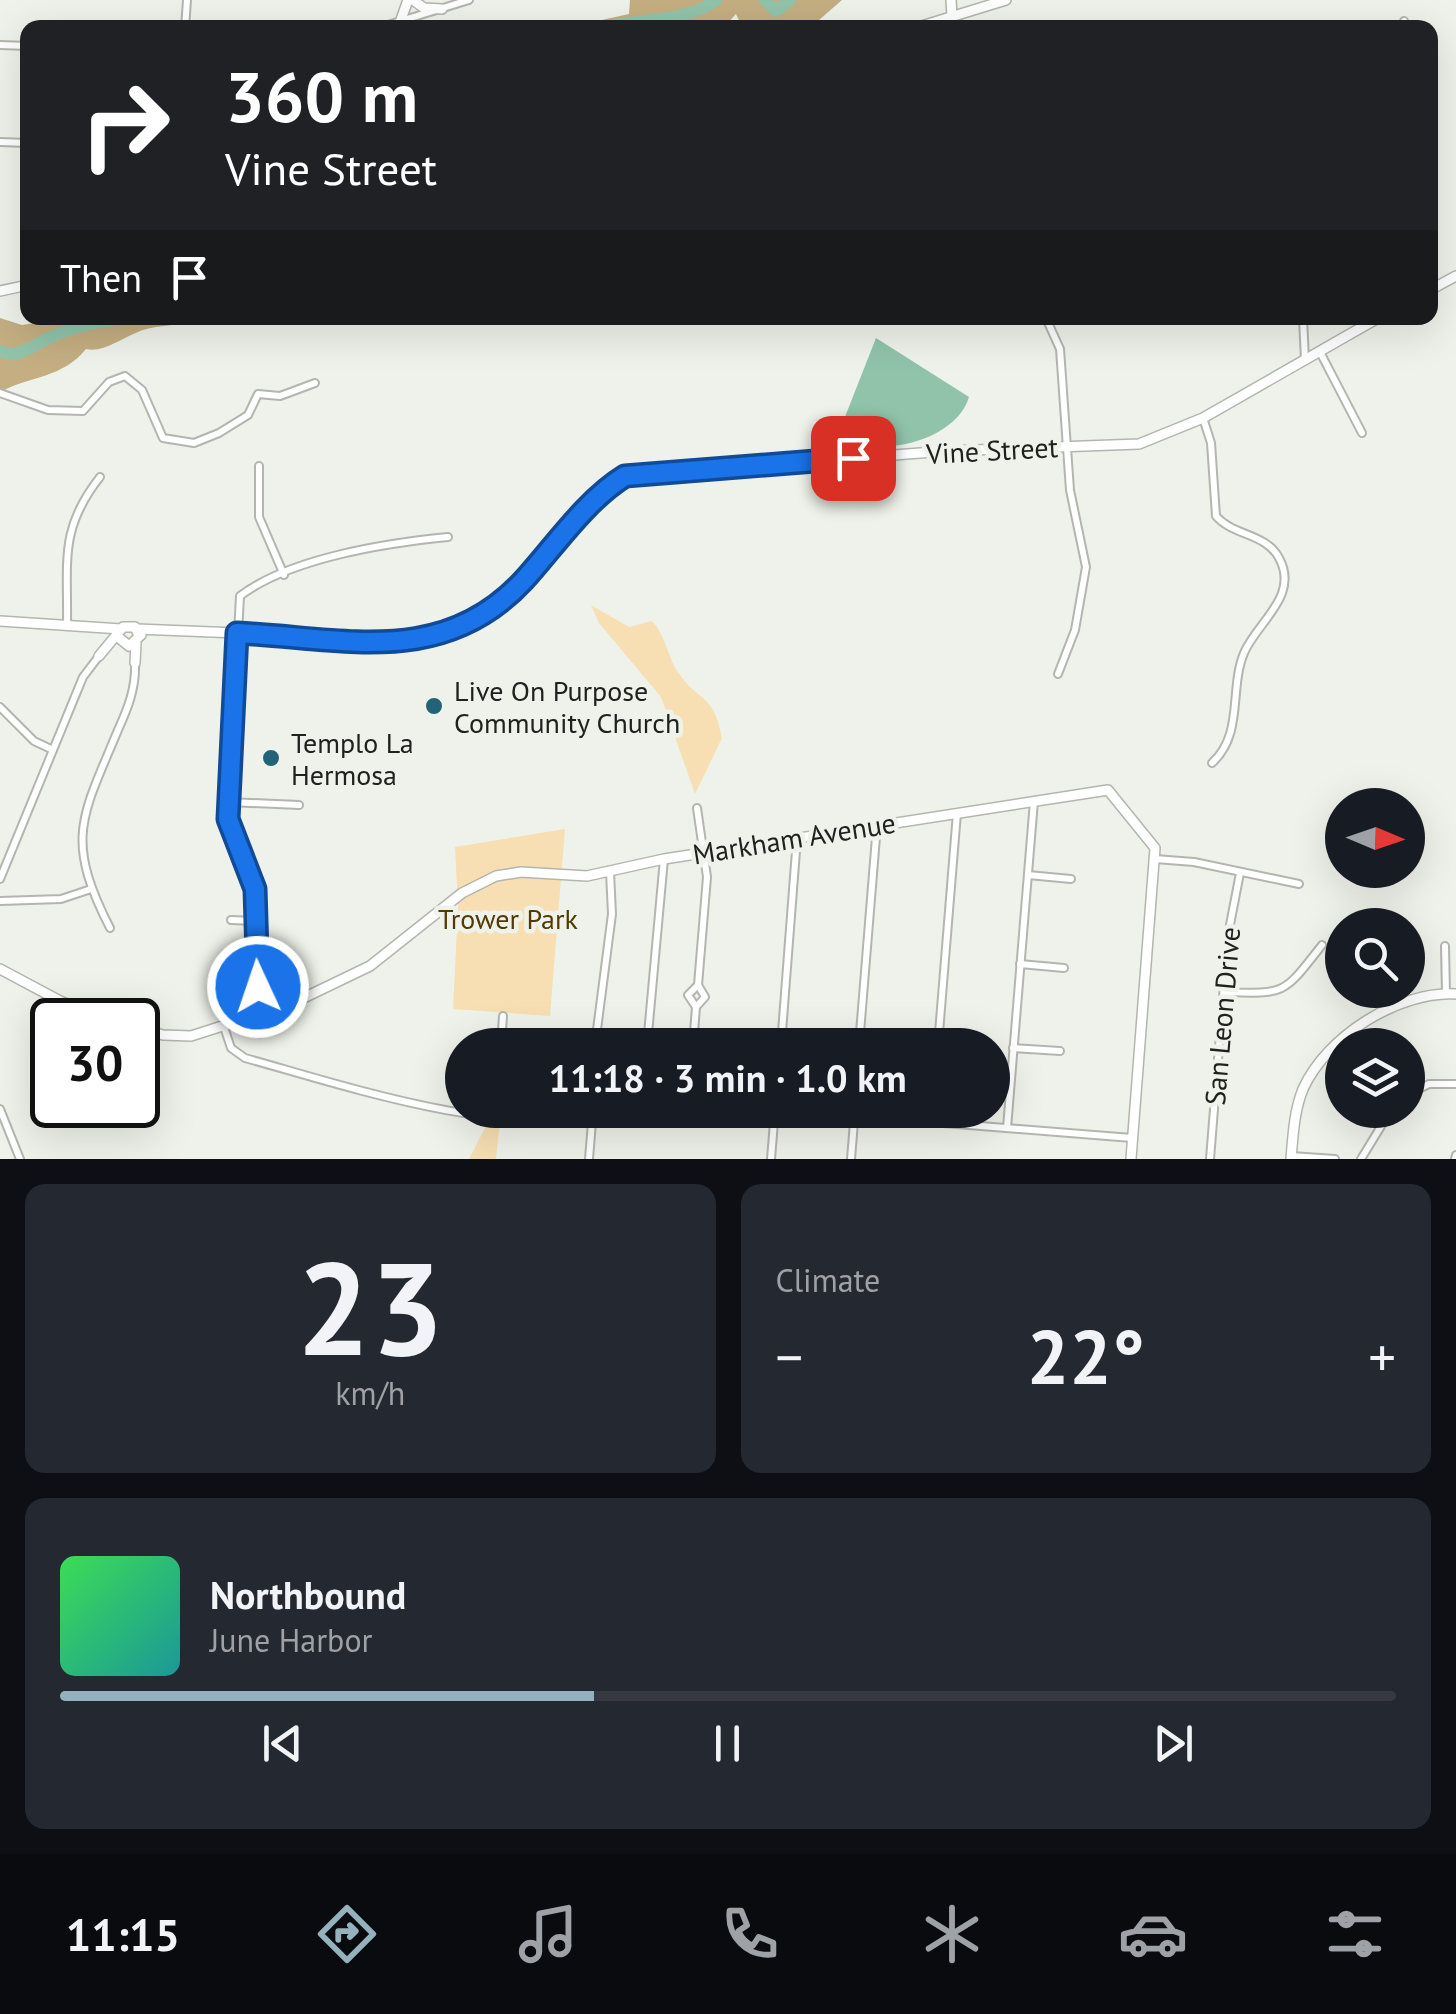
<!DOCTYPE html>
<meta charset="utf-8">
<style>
:root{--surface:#171b24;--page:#242831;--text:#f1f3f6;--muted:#9ea1a6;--line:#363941;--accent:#94b2bd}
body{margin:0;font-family:"PT Sans",sans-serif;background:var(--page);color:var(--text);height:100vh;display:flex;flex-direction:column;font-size:38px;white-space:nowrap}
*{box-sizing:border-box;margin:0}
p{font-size:32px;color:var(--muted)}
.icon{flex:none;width:55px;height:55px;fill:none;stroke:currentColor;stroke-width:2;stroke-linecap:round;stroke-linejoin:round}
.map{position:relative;height:1159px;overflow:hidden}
.side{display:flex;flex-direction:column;gap:25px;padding:25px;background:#0d0f14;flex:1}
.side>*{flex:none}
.guide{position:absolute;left:20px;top:20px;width:1418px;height:305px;border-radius:20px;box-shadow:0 10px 40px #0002;background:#202124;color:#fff;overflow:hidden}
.needle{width:65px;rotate:92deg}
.fabs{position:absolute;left:1325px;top:788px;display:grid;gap:20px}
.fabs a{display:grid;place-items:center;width:100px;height:100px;border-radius:50%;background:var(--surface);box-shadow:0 10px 40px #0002;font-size:50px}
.speed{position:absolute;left:30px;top:998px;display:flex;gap:20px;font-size:50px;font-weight:700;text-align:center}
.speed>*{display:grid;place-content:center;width:130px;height:130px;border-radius:50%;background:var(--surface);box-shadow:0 10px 40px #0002;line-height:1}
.speed .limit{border:5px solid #111;border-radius:15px;background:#fff;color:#111}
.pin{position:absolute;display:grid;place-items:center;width:85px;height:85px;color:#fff;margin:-42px;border-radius:20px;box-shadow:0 5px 15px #0006}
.me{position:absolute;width:110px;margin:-55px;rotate:357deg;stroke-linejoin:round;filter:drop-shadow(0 0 8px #0008)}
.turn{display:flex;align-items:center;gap:35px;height:210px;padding:0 40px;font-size:45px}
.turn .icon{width:130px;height:130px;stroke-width:2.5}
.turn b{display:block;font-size:70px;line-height:85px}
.then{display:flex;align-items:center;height:95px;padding:0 40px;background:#0003;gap:20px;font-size:38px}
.big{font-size:75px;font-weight:600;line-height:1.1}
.side .widget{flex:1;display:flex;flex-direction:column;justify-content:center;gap:15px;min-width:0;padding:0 35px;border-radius:20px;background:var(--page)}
.side .dial{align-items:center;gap:0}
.dial b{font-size:130px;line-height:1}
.song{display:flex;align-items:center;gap:30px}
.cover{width:120px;height:120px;border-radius:15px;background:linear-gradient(135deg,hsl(130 70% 55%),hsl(180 70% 35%))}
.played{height:10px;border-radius:5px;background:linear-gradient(90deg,var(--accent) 40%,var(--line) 40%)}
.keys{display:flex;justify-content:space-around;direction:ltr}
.heat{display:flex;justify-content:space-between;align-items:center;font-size:55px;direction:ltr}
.side .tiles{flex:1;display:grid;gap:25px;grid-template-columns:1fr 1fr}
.widget:last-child{grid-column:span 2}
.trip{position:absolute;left:445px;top:1028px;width:565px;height:100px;border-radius:50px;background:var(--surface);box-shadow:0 10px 40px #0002;font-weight:600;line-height:100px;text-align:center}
.tab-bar{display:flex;height:160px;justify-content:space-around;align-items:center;background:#090b0e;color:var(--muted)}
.tab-bar .icon{width:70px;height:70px}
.tab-bar .active{color:var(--accent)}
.tab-bar b{font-size:45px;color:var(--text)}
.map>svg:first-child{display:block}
.green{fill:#f7dfb3}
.forest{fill:#c4ae82}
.water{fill:#91c3aa}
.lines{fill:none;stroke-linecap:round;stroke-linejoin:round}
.river{stroke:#91c3aa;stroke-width:12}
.street-casing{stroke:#b3b6ae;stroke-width:10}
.secondary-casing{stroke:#b3b6ae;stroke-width:12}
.street{stroke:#fff;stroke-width:6}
.secondary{stroke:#fff;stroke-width:9}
.route-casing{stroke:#114b97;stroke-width:25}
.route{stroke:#1a73e8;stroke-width:18}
.poi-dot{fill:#226377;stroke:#eff2ea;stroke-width:4}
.labels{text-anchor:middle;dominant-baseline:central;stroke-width:9;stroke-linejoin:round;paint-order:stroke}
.street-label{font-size:28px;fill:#20211e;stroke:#eff2ea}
.poi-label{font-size:28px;fill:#20211e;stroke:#eff2ea;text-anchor:start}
.park-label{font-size:28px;fill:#523b01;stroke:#eff2ea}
</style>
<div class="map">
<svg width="1456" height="1159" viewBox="0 0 1456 1159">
<rect width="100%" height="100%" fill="#eff2ea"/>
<g class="green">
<path d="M591 605 629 627 652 621C666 636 667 656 678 672 699 703 714 693 722 738L695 794 661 697 599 623Z"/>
<path d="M565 829 550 1016 453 1009 458 907 455 847Z"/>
<path d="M489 1120H500L496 1159H469Z"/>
</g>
<g class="forest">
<path d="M630 0H842L811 27 755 24 742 27 736 14 724 27H570L629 14Z"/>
<path d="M0 318 22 325 65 318H198C182 327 155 324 138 332 122 338 103 353 86 349 63 378 30 376 0 392Z"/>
</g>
<path class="water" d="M876 338 969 397C959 433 901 453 868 444 859 442 848 432 841 427Z"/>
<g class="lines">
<g class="river">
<path d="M765 0 776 11 790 0"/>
<path d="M603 28C641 17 684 24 716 0"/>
<path d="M0 351C17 359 29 348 45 340 76 324 105 320 139 318"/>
</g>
<defs>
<g id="street">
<path d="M185 28 187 0"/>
<path d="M378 28 469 0"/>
<path d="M1403 28 1404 21"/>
<path d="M0 45 28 46"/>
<path d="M0 142 28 143"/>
<path d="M1046 318 1060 349 1070 490 1086 567 1075 630 1058 674"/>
<path d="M1303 318 1305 360"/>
<path d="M1320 352 1362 433"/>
<path d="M0 393 48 410 83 411 109 382 125 376 142 390 163 438 194 443 219 433 248 415 258 394 280 396 315 383"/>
<path d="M1203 418 1211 443 1216 516C1233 536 1266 533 1279 558 1300 596 1257 622 1244 653 1229 689 1244 734 1212 763"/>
<path d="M259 466V517L284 575"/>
<path d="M67 624C68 561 59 529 100 477"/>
<path d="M0 707 34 741 53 750"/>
<path d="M229 802 299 805"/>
<path d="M1155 859 1194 862 1299 884"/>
<path d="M1028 875 1071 879"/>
<path d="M0 879 83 677 99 656"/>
<path d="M0 901 61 899 91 889"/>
<path d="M231 920 256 921"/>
<path d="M110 928C64 838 82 817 118 730 128 708 136 688 135 663"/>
<path d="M1445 946 1446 994"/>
<path d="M1020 964 1064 968"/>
<path d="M1224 992C1286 994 1283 995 1322 945"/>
<path d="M696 1007 688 995 698 985"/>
<path d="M265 1012 254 966 255 889 228 819 240 596C290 558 386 543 448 537"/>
<path d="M224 1027 231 1048 245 1058C326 1080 513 1143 589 1110"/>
<path d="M501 1045 503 1016"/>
<path d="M595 1045 612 914 610 872"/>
<path d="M647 1045 664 859"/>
<path d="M693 1045 696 1007 705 997 698 985 707 877 697 808"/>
<path d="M781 1045 797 838"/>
<path d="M859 1045 877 825"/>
<path d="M938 1045 957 813"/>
<path d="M1013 1048 1060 1051"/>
<path d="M1408 1094 1429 1084H1456"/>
<path d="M0 1109 20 1159"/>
<path d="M781 1110 1132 1138"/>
<path d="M931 1122 932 1110"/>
<path d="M1007 1128 1034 801"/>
<path d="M1291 1156 1335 1159"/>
<path d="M589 1159 593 1110"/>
<path d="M771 1159 775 1110"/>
<path d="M851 1159 855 1110"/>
<path d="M1210 1159 1228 935 1240 873"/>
<path d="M1361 1159 1391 1110"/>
<path d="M1455 1159 1456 1155"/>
</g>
<g id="secondary">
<path d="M413 0 424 8 442 9"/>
<path d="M951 0 952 16"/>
<path d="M398 28 408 0"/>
<path d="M915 28 1006 0"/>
<path d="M1430 290 1456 276"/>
<path d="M0 291 28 285"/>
<path d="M0 621 121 629"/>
<path d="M137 629 418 640 458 630 496 608 625 476 946 451 1139 444 1203 418 1378 318"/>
<path d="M118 637 129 646 141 635"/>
<path d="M99 656 123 627H135L139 636"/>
<path d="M135 663 136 643"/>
<path d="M0 969 62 1002 112 1020"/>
<path d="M138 1028 163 1035 191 1036 291 1004 370 966 462 893 496 876 521 872 587 876 664 859 1108 790 1155 848 1131 1159"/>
<path d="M1291 1159C1293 1136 1294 1111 1303 1089 1327 1036 1398 991 1456 994"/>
</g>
</defs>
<use href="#street" class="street-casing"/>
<use href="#secondary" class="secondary-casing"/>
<use href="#street" class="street"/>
<use href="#secondary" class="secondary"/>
</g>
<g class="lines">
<defs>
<path id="route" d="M258 987 255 889 228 819 237 633C344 638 443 668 524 580 554 547 586 500 625 476L853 458"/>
</defs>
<use href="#route" class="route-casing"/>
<use href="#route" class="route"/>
</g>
<g class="poi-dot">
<circle cx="434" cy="706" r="10"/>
<circle cx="271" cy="758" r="10"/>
</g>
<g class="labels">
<g class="street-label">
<text transform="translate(992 450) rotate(-3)">Vine Street</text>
<text transform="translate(794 838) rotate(-9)">Markham Avenue</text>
<text transform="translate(1222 1016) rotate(-85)">San Leon Drive</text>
</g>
<g class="poi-label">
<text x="454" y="690">Live On Purpose<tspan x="454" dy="32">Community Church</tspan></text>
<text x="291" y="742">Templo La<tspan x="291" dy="32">Hermosa</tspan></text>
</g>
<g class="park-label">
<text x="508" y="918">Trower Park</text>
</g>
</g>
</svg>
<div class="fabs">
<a><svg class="needle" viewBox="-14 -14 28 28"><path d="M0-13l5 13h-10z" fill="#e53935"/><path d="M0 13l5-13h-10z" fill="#9ea1a6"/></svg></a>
<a><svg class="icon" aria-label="search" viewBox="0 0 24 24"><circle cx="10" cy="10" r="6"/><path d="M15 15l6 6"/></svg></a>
<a><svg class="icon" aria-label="layers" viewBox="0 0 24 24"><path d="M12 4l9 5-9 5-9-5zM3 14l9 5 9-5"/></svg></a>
</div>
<div class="speed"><div class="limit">30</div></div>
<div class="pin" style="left:853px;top:458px;background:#d93025"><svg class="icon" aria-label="arrive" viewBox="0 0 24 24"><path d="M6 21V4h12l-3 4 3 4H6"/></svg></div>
<svg class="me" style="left:258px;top:987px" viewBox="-20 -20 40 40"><circle r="17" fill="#1a73e8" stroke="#fff" stroke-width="3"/><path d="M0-11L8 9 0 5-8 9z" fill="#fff"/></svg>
<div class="trip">11:18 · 3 min · 1.0 km</div>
<div class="guide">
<div class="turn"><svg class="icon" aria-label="right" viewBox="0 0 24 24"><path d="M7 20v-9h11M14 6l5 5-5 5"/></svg><div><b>360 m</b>Vine Street</div></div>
<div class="then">Then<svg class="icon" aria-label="arrive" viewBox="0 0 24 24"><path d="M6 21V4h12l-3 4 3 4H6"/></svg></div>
</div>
</div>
<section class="side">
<div class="tiles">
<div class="widget dial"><b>23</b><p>km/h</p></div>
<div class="widget"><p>Climate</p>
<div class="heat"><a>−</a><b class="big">22°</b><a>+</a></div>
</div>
<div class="widget">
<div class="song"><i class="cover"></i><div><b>Northbound</b><p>June Harbor</p></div></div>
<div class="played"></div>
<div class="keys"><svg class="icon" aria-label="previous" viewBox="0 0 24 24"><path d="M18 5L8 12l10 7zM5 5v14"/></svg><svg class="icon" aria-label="pause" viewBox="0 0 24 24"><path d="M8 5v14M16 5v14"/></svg><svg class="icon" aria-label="next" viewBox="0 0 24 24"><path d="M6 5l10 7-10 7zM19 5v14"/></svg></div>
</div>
</div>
</section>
<nav class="tab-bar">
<b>11:15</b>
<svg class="icon active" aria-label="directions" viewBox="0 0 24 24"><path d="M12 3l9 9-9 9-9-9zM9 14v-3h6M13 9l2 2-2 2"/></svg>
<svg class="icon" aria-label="music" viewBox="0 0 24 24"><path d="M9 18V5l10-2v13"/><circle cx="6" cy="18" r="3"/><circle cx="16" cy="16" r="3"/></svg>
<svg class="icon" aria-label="phone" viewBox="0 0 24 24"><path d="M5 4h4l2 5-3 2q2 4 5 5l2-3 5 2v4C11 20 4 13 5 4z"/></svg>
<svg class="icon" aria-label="climate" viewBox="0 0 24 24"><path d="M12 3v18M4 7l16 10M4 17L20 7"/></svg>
<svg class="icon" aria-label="car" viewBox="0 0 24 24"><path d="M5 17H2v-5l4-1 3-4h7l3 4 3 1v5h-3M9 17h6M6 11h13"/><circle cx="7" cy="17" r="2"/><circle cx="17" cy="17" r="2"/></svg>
<svg class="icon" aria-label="filters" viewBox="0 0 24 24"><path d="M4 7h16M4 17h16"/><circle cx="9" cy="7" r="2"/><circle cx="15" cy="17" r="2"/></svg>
</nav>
